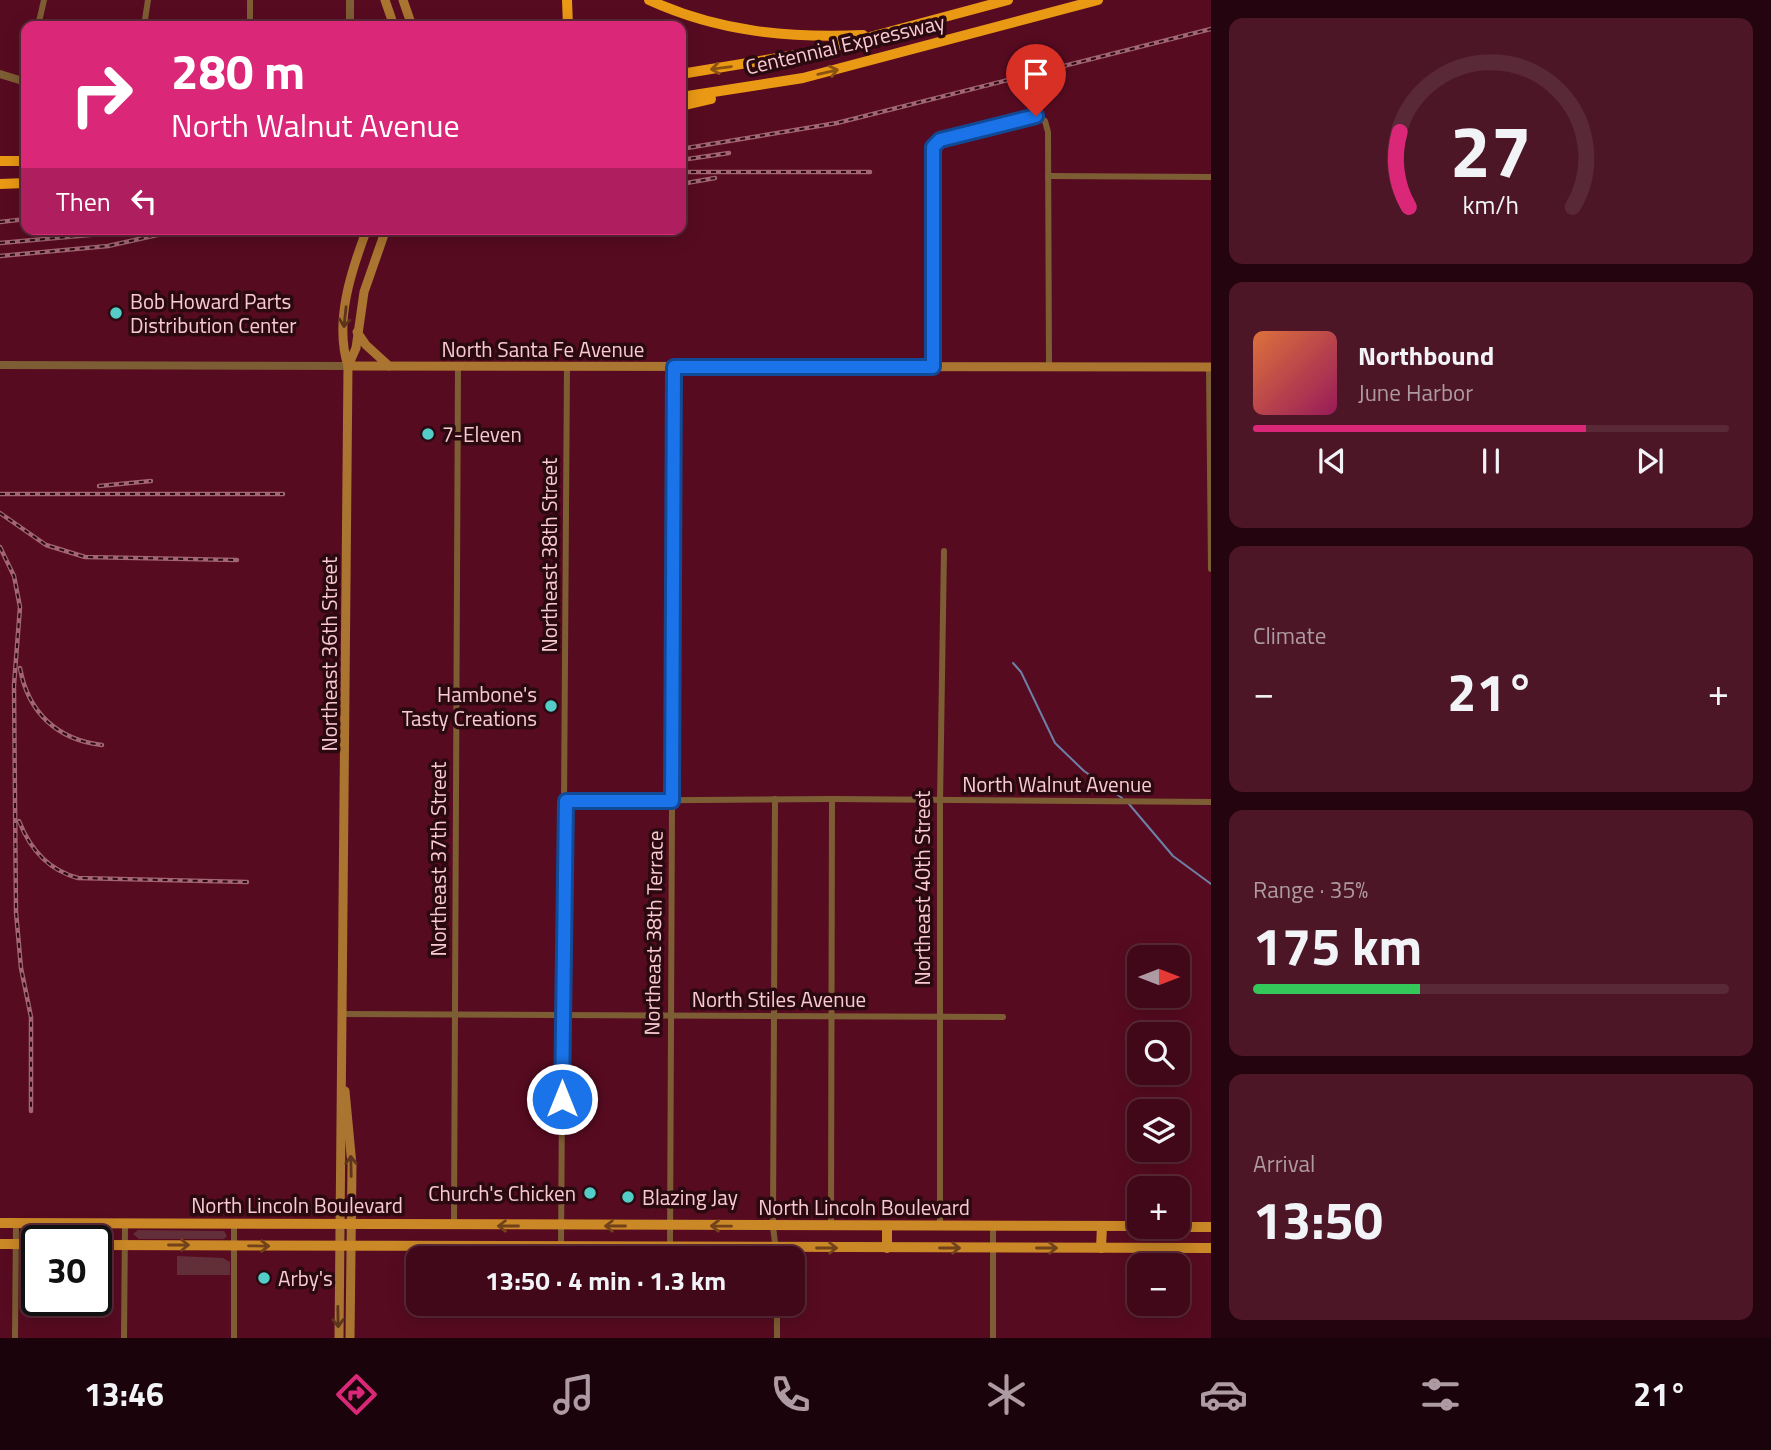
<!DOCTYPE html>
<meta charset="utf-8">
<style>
:root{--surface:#410819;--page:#4c1626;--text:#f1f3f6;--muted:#ae9aa2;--line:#5a2938;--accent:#db2777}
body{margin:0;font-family:"Titillium Web",sans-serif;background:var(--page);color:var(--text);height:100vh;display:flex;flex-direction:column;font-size:26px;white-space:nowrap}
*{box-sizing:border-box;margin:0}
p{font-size:23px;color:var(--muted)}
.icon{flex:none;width:38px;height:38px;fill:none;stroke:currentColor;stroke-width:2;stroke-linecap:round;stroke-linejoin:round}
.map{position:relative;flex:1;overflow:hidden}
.side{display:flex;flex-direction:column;gap:18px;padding:18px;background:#24040e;width:560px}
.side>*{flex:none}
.banner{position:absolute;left:21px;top:21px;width:665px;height:214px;border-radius:14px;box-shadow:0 4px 18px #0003,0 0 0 2px var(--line);background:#db2777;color:#fff;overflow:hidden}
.needle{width:46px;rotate:90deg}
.controls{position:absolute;left:1127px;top:945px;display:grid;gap:14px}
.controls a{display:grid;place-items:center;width:63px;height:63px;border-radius:14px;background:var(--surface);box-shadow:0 4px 18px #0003,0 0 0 2px var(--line);font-size:35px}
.speed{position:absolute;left:21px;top:1225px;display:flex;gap:14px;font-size:35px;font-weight:700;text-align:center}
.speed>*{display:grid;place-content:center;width:91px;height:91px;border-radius:50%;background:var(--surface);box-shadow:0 4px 18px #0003,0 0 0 2px var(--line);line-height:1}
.speed .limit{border:4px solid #111;border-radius:10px;background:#fff;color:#111}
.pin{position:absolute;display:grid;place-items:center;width:60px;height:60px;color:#fff;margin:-72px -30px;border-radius:50% 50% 50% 0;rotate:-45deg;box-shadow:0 0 7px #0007}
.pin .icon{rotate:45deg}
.me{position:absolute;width:77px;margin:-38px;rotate:0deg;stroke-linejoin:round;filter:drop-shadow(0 0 5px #0008)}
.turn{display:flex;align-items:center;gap:24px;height:147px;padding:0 35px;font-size:32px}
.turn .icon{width:91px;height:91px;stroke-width:2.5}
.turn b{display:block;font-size:49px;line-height:60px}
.then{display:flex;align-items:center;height:66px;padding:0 35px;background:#0003;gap:14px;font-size:26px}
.big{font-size:52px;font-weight:700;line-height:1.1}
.side .card{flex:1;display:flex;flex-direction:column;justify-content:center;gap:10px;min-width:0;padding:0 24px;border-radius:14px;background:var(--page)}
.side .dial{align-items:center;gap:0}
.dial svg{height:182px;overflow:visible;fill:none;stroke:var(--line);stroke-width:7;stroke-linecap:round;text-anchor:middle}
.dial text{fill:var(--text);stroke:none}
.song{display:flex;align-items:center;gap:21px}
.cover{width:84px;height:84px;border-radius:10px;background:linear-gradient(135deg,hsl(20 70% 55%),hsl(330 70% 35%))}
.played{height:7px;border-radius:4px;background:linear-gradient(90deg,var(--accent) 70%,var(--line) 70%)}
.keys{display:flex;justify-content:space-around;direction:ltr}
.heat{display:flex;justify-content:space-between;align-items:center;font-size:38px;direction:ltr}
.charge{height:10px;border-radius:5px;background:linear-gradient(90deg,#34c759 35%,var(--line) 0)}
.trip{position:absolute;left:406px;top:1246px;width:399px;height:70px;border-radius:14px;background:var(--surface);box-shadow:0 4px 18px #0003,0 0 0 2px var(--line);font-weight:700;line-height:70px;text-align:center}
.tab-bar{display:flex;height:112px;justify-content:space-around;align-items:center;background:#1a030a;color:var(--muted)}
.tab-bar .icon{width:49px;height:49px}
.tab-bar .current{color:var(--accent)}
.tab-bar b{font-size:32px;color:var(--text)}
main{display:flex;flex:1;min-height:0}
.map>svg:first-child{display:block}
.green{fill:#622f38}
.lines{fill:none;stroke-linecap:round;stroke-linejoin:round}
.stream{stroke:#6d81a6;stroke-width:2}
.minor{stroke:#7d5d34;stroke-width:6}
.tertiary{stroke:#7d5d34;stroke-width:8}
.secondary{stroke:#a97530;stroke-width:9}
.primary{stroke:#cb8827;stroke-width:10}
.motorway{stroke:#ea9915;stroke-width:10}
.rail-casing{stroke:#a36573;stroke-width:4.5}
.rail{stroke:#2a0a10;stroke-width:2;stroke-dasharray:5;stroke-linecap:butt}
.oneway{stroke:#8a5212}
.oneway2{stroke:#5d351d}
.oneway3{stroke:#72431a}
.route-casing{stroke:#114b97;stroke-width:18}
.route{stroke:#1a73e8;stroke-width:12}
.poi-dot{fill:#54cdc8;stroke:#2a0a10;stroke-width:2.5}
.labels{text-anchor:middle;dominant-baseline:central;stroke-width:7;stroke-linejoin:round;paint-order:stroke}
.street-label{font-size:21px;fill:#f9cad0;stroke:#2a0a10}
.poi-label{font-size:21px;fill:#f9cad0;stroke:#2a0a10;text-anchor:start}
</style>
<main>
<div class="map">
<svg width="1211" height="1338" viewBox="0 0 1211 1338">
<rect width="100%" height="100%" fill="#570b21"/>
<g class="green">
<path d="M29 1230 111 1231 114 1236 110 1240 30 1239 25 1235Z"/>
<path d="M138 1230 224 1231 227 1236 224 1239H139L133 1234Z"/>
<path d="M177 1256 223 1258 230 1262V1275H177Z"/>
</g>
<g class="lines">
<g class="stream">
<path d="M1013 663 1021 672 1055 743 1084 771 1122 798"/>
<path d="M1129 804 1173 856 1211 884"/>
</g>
<g class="minor">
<path d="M38 26 44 0"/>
<path d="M144 26 148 0"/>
<path d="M250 26V0"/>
<path d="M1048 176 1211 177"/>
<path d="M932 367 933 147 940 140 1036 115 1045 121 1048 132 1049 367"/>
<path d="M1209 367 1211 569"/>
<path d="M775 799 773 1227 777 1258"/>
<path d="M566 801 832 799 1211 802"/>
<path d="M344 1014 1003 1017"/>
<path d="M454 1225 458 366"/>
<path d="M831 1226 832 799"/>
<path d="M940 1226V801L944 551"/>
<path d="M561 1247 567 366"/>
<path d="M670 1247 674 367"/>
<path d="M15 1338 16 1223"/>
<path d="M124 1338 125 1224"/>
<path d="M234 1338V1224"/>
<path d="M777 1338V1304"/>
<path d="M993 1338V1226"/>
</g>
<g class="tertiary">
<path d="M350 0V26"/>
<path d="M0 74 26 82"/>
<path d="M0 365 348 366"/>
</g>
<g class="secondary">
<path d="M385 0 394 26"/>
<path d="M403 0 412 26"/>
<path d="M357 332 366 345 389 366"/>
<path d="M348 366 1211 367"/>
<path d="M348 366 356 348 364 292 386 229"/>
<path d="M345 1091 352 1165 350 1338"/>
<path d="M339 1338 348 366C334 322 351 271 367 229"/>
</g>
<g class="primary">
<path d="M0 1223 1139 1226"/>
<path d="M1178 1227H1211"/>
<path d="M0 1244H37"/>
<path d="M96 1245 1211 1248"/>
<path d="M887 1248V1226"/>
<path d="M1101 1248 1102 1226"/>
</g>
<g class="motorway">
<path d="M567 0 568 26"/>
<path d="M649 0C719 32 788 38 863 35"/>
<path d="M681 74 814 52 1008 0"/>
<path d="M681 97 803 78 1098 0"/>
<path d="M681 106 711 99"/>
<path d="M0 161H26"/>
<path d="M0 184 26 183"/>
</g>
<defs>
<g id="rail">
<path d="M681 149 837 123 1211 29"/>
<path d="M681 160 729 153"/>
<path d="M681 172H870"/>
<path d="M681 184 715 178"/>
<path d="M0 222 26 219"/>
<path d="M0 243 146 230"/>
<path d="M0 256 108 246 184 229"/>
<path d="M99 486 151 481"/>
<path d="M0 494H283"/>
<path d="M0 513 46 545 85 557 237 560"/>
<path d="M0 547 14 576 20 607 14 685 16 912 21 968 31 1017V1111"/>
<path d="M20 668C28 713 58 740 102 745"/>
<path d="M19 821C30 849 48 870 78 878L247 882"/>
</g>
</defs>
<use href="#rail" class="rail-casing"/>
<use href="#rail" class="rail"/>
</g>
<defs><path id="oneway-shaft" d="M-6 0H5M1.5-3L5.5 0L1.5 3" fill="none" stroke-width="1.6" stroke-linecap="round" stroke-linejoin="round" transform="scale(1.75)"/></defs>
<g class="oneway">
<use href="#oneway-shaft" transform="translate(721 68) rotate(172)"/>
<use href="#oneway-shaft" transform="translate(828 72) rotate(-13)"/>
</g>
<g class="oneway2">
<use href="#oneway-shaft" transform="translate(345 317) rotate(96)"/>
<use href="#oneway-shaft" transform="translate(351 1166) rotate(-91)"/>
<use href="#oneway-shaft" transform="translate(338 1317) rotate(89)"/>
</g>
<g class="oneway3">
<use href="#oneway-shaft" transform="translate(508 1226) rotate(-180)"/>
<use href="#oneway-shaft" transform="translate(615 1226) rotate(180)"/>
<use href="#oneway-shaft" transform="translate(721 1226) rotate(-179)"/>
<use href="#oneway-shaft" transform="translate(179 1245)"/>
<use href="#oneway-shaft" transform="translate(259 1246) rotate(1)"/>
<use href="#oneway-shaft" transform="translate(827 1248)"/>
<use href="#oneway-shaft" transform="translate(950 1248)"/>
<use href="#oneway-shaft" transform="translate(1047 1248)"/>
</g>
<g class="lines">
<defs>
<path id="route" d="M562 1099 566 801H672L674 367H933V147L940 140 1036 116"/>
</defs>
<use href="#route" class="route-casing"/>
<use href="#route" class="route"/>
</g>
<g class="poi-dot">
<circle cx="116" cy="313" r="7"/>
<circle cx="428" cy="434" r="7"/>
<circle cx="551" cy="706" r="7"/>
<circle cx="590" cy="1193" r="7"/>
<circle cx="628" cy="1197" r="7"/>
<circle cx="264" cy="1278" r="7"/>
</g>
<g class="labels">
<g class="street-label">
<text transform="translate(845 44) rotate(-13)">Centennial Expressway</text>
<text x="543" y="349">North Santa Fe Avenue</text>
<text transform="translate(549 555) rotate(-90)">Northeast 38th Street</text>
<text transform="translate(329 654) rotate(-90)">Northeast 36th Street</text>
<text x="1057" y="784">North Walnut Avenue</text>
<text transform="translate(438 859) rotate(-90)">Northeast 37th Street</text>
<text transform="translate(922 888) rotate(-90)">Northeast 40th Street</text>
<text transform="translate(653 933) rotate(-89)">Northeast 38th Terrace</text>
<text x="779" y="999">North Stiles Avenue</text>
<text x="297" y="1205">North Lincoln Boulevard</text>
<text x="864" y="1207">North Lincoln Boulevard</text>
</g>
<g class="poi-label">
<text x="130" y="301">Bob Howard Parts<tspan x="130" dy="24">Distribution Center</tspan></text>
<text x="442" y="434">7-Eleven</text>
<text x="537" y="694" text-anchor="end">Hambone's<tspan x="537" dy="24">Tasty Creations</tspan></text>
<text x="576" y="1193" text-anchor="end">Church's Chicken</text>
<text x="642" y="1197">Blazing Jay</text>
<text x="278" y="1278">Arby's</text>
</g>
</g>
</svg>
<div class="controls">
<a><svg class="needle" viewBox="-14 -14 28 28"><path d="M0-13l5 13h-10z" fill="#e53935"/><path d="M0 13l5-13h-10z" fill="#ae9aa2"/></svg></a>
<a><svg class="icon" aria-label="search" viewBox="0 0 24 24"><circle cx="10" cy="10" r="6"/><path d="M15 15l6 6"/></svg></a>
<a><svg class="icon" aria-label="layers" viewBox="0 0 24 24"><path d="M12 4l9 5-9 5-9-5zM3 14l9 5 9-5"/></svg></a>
<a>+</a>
<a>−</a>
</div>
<div class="speed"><div class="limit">30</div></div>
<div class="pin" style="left:1036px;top:116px;background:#d93025"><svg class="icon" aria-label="arrive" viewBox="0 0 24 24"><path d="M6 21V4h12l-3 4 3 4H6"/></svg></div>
<svg class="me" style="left:562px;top:1099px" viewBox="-20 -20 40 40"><circle r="17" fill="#1a73e8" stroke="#fff" stroke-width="3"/><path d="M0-11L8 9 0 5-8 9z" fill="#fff"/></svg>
<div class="trip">13:50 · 4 min · 1.3 km</div>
<div class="banner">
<div class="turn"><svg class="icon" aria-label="right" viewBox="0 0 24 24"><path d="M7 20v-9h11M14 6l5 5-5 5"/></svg><div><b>280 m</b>North Walnut Avenue</div></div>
<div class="then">Then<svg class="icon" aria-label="left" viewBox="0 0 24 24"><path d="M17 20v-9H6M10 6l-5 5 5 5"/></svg></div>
</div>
</div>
<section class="side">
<div class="card dial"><svg viewBox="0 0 100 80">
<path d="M14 69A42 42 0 1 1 86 69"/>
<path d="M14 69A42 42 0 0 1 10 36" stroke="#db2777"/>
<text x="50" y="56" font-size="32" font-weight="700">27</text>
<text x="50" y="72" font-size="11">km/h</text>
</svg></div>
<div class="card">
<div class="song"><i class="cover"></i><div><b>Northbound</b><p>June Harbor</p></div></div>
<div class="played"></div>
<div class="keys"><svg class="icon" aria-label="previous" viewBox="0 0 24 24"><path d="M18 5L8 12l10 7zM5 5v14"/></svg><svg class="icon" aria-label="pause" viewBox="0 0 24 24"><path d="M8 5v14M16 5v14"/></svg><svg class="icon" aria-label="next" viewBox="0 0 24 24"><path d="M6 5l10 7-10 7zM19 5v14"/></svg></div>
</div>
<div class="card"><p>Climate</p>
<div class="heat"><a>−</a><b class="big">21°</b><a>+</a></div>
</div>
<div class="card"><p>Range · 35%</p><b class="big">175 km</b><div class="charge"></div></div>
<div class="card"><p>Arrival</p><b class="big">13:50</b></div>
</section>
</main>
<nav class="tab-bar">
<b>13:46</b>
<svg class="icon current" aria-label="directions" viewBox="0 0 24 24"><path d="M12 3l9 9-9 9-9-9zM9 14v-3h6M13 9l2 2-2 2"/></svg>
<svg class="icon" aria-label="music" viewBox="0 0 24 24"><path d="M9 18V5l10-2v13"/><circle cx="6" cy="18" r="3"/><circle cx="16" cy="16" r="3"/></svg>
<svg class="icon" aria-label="phone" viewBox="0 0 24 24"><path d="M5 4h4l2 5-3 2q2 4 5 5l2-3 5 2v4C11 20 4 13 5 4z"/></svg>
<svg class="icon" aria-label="climate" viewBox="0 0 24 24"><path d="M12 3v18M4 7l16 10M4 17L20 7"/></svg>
<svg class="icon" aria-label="car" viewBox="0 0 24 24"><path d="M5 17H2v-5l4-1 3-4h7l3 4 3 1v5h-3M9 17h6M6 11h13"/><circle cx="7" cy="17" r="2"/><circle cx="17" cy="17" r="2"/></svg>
<svg class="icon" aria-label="filters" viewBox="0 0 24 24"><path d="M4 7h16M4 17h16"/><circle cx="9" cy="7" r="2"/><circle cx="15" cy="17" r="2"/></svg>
<b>21°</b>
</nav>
